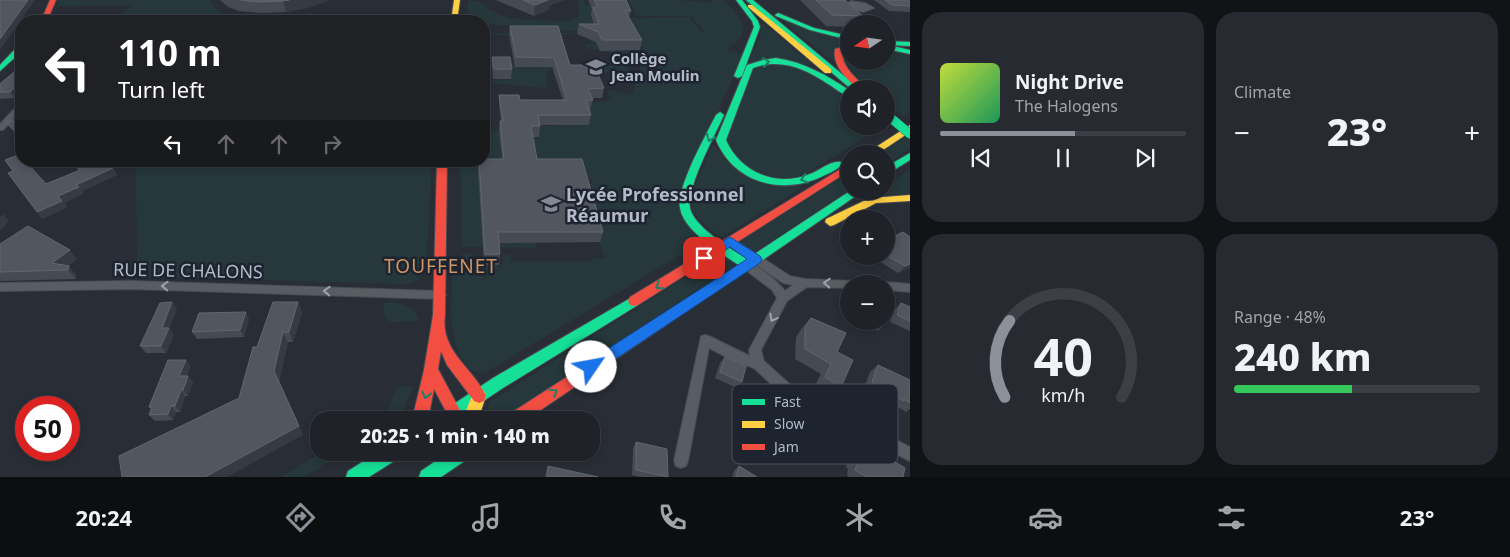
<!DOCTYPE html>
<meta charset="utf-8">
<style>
:root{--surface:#1f2228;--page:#272a30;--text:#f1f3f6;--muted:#a1a4a8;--line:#3c3f45;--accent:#8c9099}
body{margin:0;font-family:"Noto Sans",sans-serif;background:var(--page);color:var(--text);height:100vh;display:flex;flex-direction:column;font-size:19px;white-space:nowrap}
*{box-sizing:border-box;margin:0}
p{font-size:16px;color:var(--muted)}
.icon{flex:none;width:28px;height:28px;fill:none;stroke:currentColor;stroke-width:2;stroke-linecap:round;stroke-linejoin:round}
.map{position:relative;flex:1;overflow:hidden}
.details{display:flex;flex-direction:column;gap:12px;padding:12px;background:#111316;width:600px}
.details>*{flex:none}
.hud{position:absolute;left:15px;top:15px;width:475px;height:152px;border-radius:20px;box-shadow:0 2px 8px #0003,0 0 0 1px var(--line);background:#202124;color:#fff;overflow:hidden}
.needle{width:32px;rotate:257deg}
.controls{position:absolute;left:840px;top:15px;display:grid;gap:10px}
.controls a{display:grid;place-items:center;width:55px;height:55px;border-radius:50%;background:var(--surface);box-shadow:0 2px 8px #0003,0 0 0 1px var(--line);font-size:25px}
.speed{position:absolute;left:15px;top:396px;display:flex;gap:10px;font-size:25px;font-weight:700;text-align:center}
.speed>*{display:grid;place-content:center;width:65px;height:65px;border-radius:50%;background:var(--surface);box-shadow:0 2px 8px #0003,0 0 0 1px var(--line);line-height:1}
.speed .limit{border:8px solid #d22;background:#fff;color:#111}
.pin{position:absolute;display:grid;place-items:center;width:42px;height:42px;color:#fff;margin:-21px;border-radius:10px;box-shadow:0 2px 8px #0006}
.me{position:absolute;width:55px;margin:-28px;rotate:57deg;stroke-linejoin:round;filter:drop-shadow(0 0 4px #0008)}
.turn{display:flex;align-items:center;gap:18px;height:105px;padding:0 20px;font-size:22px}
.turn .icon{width:65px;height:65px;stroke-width:2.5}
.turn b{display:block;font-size:35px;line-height:42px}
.lanes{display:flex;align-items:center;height:48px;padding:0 20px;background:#0003;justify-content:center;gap:25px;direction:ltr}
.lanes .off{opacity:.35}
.big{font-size:38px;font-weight:800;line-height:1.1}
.details .widget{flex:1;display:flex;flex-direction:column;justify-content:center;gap:8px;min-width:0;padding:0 18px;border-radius:20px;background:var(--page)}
.details .dial{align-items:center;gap:0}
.dial svg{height:130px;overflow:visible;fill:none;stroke:var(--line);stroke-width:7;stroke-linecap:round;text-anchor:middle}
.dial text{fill:var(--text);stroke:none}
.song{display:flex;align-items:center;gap:15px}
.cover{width:60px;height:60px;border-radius:8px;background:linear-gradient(135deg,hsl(70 70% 55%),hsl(150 70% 35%))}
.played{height:5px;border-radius:2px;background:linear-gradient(90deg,var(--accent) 55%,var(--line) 55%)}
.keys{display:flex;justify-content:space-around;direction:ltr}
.heat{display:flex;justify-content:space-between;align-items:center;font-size:28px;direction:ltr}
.charge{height:8px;border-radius:4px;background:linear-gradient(90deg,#34c759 48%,var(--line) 0)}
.details .tiles{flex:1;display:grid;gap:12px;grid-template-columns:repeat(2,1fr)}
.trip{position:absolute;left:310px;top:411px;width:290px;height:50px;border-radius:20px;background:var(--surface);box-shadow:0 2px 8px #0003,0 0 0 1px var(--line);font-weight:800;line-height:50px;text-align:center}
.tab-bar{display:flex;height:80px;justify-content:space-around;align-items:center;background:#0c0e10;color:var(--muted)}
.tab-bar .icon{width:35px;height:35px}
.tab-bar .selected{color:var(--accent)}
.tab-bar b{font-size:22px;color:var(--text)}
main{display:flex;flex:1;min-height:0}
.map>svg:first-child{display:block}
.green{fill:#26383b}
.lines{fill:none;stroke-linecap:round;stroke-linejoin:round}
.street-casing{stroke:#474b53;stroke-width:2}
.fast-casing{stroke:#474b53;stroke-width:2}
.slow-casing{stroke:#474b53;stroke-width:2}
.jam-casing{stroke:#474b53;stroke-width:2}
.street{fill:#585c63;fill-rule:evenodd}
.fast{fill:#16e098;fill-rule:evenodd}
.slow{fill:#ffcf43;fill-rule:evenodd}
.jam{fill:#f24e42;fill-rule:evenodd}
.fast-bridge-casing{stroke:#474b53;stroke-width:10;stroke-linecap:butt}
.fast-bridge{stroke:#16e098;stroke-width:9}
.wall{fill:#464a53}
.shaded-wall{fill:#363a42}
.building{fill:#52565f;stroke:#616670}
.oneway{stroke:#1a8264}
.oneway2{stroke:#9ca2ae}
.route{fill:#1a73e8;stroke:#114b97}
.labels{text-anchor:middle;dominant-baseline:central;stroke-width:5;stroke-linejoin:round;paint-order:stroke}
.far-poi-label{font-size:15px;font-weight:bold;fill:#b3bac7;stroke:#1d2430;text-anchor:start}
.poi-label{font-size:18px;font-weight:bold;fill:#b3bac7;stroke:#1d2430;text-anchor:start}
.street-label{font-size:18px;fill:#b3bac7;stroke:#1d2430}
.neighbourhood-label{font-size:19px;letter-spacing:1px;fill:#d09565;stroke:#1d2430}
.key{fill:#1d2430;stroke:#4a515d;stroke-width:1}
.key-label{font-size:14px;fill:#b3bac7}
</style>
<main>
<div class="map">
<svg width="910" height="477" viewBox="0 0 910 477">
<rect width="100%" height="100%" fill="#292e36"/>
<g class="green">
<path d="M59 0H210C228 37 292 5 307 21H113L132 5 57 6Z"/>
<path d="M578 0H584L585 5H590L595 16H590L591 19 689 17 701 32 704 31 691 16H637L629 2 625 0H678L713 3V0H723L734 10 744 25 741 37 727 50 744 54 678 199 679 207 708 241V245L699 251 678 256 488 371C478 375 471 372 465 363 447 338 452 306 452 276L463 273 462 254 472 253 473 265 503 264V254H510L512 261H592L591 258 605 259 606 256 603 255 584 184H593L592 179H582L536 169 529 137 536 126 588 125V103L609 101 608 98H613L609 96 607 90 632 95 645 52 637 37 603 30 536 31 534 26 484 25V21H467L468 1H476L486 5V8L513 20H515V17L522 20 569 21 579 17Z"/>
<path d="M781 20 849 40V46L834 62Z"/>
<path d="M760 24H764L813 65 760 60 748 63 761 34Z"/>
<path d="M487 33H598L600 51H640L636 62C628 55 599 50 587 49L585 45 592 44 587 34 487 35Z"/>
<path d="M886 49 910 54V111L902 116 886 104V89H870L844 62V56L849 51V61H886Z"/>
<path d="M511 57 515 67H532L550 58 553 68 545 72 547 78 546 88 492 83V80H510L509 67H489L488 58Z"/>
<path d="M588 62H625L630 72H592Z"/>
<path d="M775 63C808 67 823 80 849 99V126L883 127 808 172 794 177 779 178 752 171 734 158 726 137 753 71 760 66Z"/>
<path d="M484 131H499L503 170 483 243H536L537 248 462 247 460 161H484Z"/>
<path d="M910 134V149L886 165V154H879Z"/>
<path d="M712 146 716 147C729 175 771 188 799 186L801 188 723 236H717L692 212 690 197Z"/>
<path d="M127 161H432L426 268 418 280 407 284 137 277 136 171Z"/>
<path d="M910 170V195L873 194 877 191H886V185Z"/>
<path d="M849 173V190L755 252 739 243Z"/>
<path d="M722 254 736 264 503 418 494 419 489 415 487 409 491 401Z"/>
<path d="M394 302C406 305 417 309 419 321L391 322C383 317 383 312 384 303Z"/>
<path d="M414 386 403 410 394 420H378L387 415 396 387Z"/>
<path d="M323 452 344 453 304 477H281Z"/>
</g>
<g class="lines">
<defs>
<g id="street">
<path d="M851 1 865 3 874 8 863 12 848 7V3Z"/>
<path d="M18 105H21V111L3 130H0V124Z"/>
<path d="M730 237 790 276 805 279 853 281 854 284H849V288L807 287 787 301 761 350 764 361 795 389 910 447V461L785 397 754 368 732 360 709 348 688 461 686 466 681 468 676 466 674 461 701 336 705 335 709 336 750 356 749 350 777 298 772 290 743 268 742 265 743 262C753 259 779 283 785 291L793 285 783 283 726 244 725 241Z"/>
<path d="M131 281 440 291 444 292 446 295 444 298 440 299 131 289 0 291V283Z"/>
<path d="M886 282 910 284V292L886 290V284H882Z"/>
</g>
<g id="fast">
<path d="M736 0H742L758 21 760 27 742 76 738 78 734 76 754 27 752 21Z"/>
<path d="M746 0H753L860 89H851Z"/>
<path d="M778 13 814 28 849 36V40L810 30 776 16 775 15Z"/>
<path d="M886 41 910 42V46L888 45 910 50V54L886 49Z"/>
<path d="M18 46H21V52L0 71V65Z"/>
<path d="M776 58C804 62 826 75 849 90V96C841 94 835 88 828 84 804 68 781 58 753 68L726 140C740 172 776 188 810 174 819 171 831 160 841 162L843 164C838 169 830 173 823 176 782 196 734 183 716 140L747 65 763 60Z"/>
<path d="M720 112 724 115C715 135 686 188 690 208 694 227 731 249 747 259L850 191H863L751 268H743C724 255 684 232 680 208 676 188 706 135 716 115Z"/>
<path d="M910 153V160L886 175V167Z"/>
<path d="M634 296 638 297 640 301 638 305 503 388 455 420H434L437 415 493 378Z"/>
<path d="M378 452H401L399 458 369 477H346L348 471Z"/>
<path d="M449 452H471L469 458 441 477H419L421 471Z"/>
</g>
<g id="slow">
<path d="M454 0H460L457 21H451Z"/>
<path d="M748 5H752L831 69V73H825L748 7Z"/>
<path d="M910 125V132L877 154H865Z"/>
<path d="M910 195V201L876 203 834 225 830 226 825 222 826 219 870 198Z"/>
<path d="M479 389 484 391 486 396 478 420H462L474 391Z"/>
</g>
<g id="jam">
<path d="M50 0H56L47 21H41Z"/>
<path d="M849 45V50L842 52C843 69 856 77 867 89H858C847 79 832 66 835 49Z"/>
<path d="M437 161H447L445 315C440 352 473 367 486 396L484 401 479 403 474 401 447 365 441 351 438 369 461 412 459 417 454 419 449 417 434 389 428 420H412L424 370 433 315Z"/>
<path d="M849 164V171L638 305 634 306 630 305 628 301 630 297Z"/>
<path d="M749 259 753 260 755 263 753 266 526 420H505L508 415Z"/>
</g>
</defs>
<use href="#street" class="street-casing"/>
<use href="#fast" class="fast-casing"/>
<use href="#slow" class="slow-casing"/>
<use href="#jam" class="jam-casing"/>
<use href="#street" class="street"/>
<use href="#fast" class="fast"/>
<use href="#slow" class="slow"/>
<use href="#jam" class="jam"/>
<defs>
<path id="fast-bridge" d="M886 114 910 134"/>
</defs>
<use href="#fast-bridge" class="fast-bridge-casing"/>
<use href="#fast-bridge" class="fast-bridge"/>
</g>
<g class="wall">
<path d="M220 0H328L325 2 307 8 286 12 261 13 239 11 228 7Z"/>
<path d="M496 0H564L549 6 548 10 534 16Z"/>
<path d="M588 0H626L631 11 629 18 642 40 640 50 600 51 596 42 577 34 579 24H594L591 16 592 9Z"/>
<path d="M800 0H845L863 16 858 24H849V27L826 26Z"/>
<path d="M874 0H910V12L889 11Z"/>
<path d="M510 26 570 65 604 88 602 98H592L593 100 590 110H589L591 115 589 125H540L539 137H533L537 159 603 232 600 242 499 243 500 254 499 265H484L478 170 479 161 502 159 499 131 500 121H501L499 105V95L520 100H563L552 67H515L509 35Z"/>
<path d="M492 57 512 69 511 79H493L492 67Z"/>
<path d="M21 66V92L15 98 0 99V84Z"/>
<path d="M21 161H51L32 169 46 184 79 171 70 161H106L113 168 117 175 82 191 83 194 64 203 67 207 42 219 13 171Z"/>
<path d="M886 237 889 239 910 237V267L898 273 871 256H886Z"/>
<path d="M0 244 77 259 68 266 76 275V279L1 281 0 279Z"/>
<path d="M298 302 302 313 293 342H288L279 381 303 435 239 398 257 347Z"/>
<path d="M901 303 910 307V331L890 322 894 310Z"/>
<path d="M177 309 169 328 174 335 166 353H146L140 346Z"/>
<path d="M811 318 837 352 841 387 830 397 814 387 821 374 795 359 796 337 802 328Z"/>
<path d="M249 319 244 337 197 339 192 332Z"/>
<path d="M859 321H886L885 324 878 331Z"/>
<path d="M725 357 742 382 737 388 715 378 720 363Z"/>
<path d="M186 360 190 366 187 376H188L193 382 188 396H185L180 412H176L173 420 155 421 149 415 151 409 149 407Z"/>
<path d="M878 365 910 380V409L906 412 896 406 895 407 886 402 884 404 874 398 875 394 864 388 870 372Z"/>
<path d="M770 385 787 421 780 427 759 417 764 392Z"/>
<path d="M817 416 833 453 825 459 801 445 810 422Z"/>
<path d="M860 441 903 477H849L847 475 848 469 846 467 852 447Z"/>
<path d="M636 442 668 477H640L632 475 633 448Z"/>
<path d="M548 466 598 477H545L546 472Z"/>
<path d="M739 466 757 477H732L734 471Z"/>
</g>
<g class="shaded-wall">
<path d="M28 0H35L0 50V39Z"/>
<path d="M289 0H328L325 2 307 8 286 12 283 1Z"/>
<path d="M545 0H564L549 6 548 10 534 16 535 5Z"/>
<path d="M21 81V92L15 98 10 92Z"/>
<path d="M31 161H51L32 170 27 163Z"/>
<path d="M113 168 117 175 82 191 83 194 64 203 67 207 42 219 37 212 58 196 76 185Z"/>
<path d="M3 214 9 221 0 231V217Z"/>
<path d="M70 250 77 259 61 270 52 263Z"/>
<path d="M910 264V267L898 273 905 266Z"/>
<path d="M69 266 76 275V279L68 270Z"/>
<path d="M172 302 177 309 169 328 174 335 166 353 161 346 162 328Z"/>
<path d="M298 302 302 313 293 342 289 332Z"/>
<path d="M246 312 249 319 244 337 240 330Z"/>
<path d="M283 332 288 342 279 381 303 435 227 477H205L274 371Z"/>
<path d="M186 360 190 366 184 382 179 376Z"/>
<path d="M188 376 193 382 188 396 183 390Z"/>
<path d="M181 390 185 396 180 412 175 406Z"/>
<path d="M171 406 176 412 173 420 168 414Z"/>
</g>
<g class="building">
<path d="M0 0H28L0 39Z"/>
<path d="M241 0H289L283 1 258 2Z"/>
<path d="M523 0H548L535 5Z"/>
<path d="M594 0H626L631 11H625L642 40H602L598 32 579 24H599L593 7H598Z"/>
<path d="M816 0H845L863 16 832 15Z"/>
<path d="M885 0H910V6L892 5Z"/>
<path d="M510 26H558L570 65H594L604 88 588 89 593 100H586L591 115H538L540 126H531L537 159H582L603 232H498L500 254H485L479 161H484V159H504L500 121H503L499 95H519L520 100H567L554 58 516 57Z"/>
<path d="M492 57H510L512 69H494Z"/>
<path d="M21 66V81L10 92H0V84Z"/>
<path d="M21 118V139L7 123Z"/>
<path d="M21 154V161H31L27 163 46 184 80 170 72 161H106L113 168 76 185 79 187 58 196 62 201 37 212 8 173 13 171 5 160Z"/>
<path d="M28 226 70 250 52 263 69 266 68 270 0 272V244Z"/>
<path d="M903 232 910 237V264L905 266 886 255V237L889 239Z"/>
<path d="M886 299 893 302 885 324 880 321H886Z"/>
<path d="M172 302 162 328H169L161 346H140L160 303Z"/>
<path d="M273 302H298L289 332H283L274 371 299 426 205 477H122L119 456 239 398 253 347H257Z"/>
<path d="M901 303 910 307V321L897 315Z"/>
<path d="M246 312 240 330 192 332 199 313Z"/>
<path d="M811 318 846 333 837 352 853 360 841 387 825 377 831 364 805 349V327Z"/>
<path d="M725 357 746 366 742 382 720 372Z"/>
<path d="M168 360H186L179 376H188L183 390H181L175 406H171L168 414 149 415 152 407H149Z"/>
<path d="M878 365 910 380V403L904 399V401L893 395 892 397 882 391 883 388 872 382Z"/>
<path d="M860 441 905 468 903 477H867L855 470 857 464 855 462Z"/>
<path d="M636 442 667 449 668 477 636 470Z"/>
<path d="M548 466 598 477H547Z"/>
<path d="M739 466 757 477H736Z"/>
</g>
<defs><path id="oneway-chevron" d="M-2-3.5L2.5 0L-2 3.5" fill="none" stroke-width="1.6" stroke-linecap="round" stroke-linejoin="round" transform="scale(1.25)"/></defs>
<g class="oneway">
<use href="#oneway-chevron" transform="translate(766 62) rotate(-8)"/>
<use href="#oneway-chevron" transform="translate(710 138) rotate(114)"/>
<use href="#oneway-chevron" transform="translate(804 179) rotate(164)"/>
<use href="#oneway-chevron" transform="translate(659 286) rotate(148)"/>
<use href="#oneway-chevron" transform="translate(554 392) rotate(-34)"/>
<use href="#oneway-chevron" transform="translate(426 395) rotate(103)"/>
</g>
<g class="oneway2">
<use href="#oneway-chevron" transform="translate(827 283) rotate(-177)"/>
<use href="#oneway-chevron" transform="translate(165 286) rotate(-178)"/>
<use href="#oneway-chevron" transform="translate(327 291) rotate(-178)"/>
<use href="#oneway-chevron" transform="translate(773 318) rotate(119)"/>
</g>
<path class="route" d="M730 237 760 256 762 259 760 263 596 372 591 373 586 372 584 367 586 363 747 259 730 247 709 261H700L699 258 700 254Z"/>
<defs>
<symbol id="school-bare" viewBox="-9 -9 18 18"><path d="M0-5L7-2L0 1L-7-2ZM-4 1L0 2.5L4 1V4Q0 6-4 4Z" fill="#838994" stroke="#1d2430" stroke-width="2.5" paint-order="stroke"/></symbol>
</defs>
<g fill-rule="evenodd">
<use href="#school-bare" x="582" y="53" width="28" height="28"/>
<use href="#school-bare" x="537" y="190" width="28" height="28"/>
</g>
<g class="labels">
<g class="far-poi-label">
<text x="611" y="58">Collège<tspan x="611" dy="17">Jean Moulin</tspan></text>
</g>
<g class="poi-label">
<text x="566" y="194">Lycée Professionnel<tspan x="566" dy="21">Réaumur</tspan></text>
</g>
<g class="street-label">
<text transform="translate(188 270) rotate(1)">RUE DE CHALONS</text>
</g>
<g class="neighbourhood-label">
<text x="441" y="266">TOUFFENET</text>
</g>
</g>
<rect x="732" y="384" width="166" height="80" rx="8" class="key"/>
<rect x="742" y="399" width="23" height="6" fill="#16e098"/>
<rect x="742" y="421" width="23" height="7" fill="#ffcf43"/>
<rect x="742" y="444" width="23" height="6" fill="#f24e42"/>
<g class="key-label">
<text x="774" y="407">Fast</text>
<text x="774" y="429">Slow</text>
<text x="774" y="452">Jam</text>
</g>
</svg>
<div class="controls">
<a><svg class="needle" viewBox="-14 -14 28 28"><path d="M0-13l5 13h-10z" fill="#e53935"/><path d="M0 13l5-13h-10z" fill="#a1a4a8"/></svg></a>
<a><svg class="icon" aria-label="sound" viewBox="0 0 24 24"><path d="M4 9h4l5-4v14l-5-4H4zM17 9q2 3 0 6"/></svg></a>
<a><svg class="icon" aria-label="search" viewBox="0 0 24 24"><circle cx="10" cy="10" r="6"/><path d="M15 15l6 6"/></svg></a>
<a>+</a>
<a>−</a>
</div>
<div class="speed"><div class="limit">50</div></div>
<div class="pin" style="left:704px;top:258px;background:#d93025"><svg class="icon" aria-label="arrive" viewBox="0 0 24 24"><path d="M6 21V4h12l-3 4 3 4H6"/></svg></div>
<svg class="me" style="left:591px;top:367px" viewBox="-20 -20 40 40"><circle r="19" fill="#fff"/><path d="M0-13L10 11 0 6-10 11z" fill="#1a73e8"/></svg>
<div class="trip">20:25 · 1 min · 140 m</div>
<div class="hud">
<div class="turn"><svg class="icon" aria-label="left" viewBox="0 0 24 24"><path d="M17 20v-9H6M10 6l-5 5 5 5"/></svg><div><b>110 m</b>Turn left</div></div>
<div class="lanes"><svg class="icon" aria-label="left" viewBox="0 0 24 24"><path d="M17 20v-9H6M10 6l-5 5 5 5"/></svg><svg class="icon off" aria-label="ahead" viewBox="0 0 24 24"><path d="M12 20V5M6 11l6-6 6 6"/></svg><svg class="icon off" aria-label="ahead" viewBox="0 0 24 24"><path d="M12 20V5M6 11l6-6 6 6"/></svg><svg class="icon off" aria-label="right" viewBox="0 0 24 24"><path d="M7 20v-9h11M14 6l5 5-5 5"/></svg></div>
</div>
</div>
<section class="details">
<div class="tiles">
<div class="widget">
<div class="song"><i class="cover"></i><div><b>Night Drive</b><p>The Halogens</p></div></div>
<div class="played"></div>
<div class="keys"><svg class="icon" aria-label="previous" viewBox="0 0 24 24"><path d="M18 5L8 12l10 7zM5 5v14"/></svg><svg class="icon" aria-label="pause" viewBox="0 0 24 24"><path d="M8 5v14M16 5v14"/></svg><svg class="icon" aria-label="next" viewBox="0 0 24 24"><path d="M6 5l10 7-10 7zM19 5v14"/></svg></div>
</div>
<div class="widget"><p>Climate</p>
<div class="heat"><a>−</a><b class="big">23°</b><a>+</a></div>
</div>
<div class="widget dial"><svg viewBox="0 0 100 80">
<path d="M14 69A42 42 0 1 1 86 69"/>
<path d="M14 69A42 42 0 0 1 17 22" stroke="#8c9099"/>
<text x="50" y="56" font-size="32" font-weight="700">40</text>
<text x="50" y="72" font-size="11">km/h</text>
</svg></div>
<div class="widget"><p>Range · 48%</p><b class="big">240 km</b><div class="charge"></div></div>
</div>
</section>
</main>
<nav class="tab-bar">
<b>20:24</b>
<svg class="icon selected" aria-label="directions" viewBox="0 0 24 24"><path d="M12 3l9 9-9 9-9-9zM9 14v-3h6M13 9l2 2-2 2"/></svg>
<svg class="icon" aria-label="music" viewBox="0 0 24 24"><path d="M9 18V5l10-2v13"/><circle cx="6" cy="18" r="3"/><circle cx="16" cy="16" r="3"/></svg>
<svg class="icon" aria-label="phone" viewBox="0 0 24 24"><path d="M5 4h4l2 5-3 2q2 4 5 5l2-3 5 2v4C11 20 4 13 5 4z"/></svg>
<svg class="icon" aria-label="climate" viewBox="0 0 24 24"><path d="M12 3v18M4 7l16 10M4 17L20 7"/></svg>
<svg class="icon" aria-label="car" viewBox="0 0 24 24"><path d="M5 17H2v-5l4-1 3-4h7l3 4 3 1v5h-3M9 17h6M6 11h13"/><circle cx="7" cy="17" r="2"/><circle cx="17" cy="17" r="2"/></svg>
<svg class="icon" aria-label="filters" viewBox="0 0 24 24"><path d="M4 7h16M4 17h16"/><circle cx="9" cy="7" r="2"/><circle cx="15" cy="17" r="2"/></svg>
<b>23°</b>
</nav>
